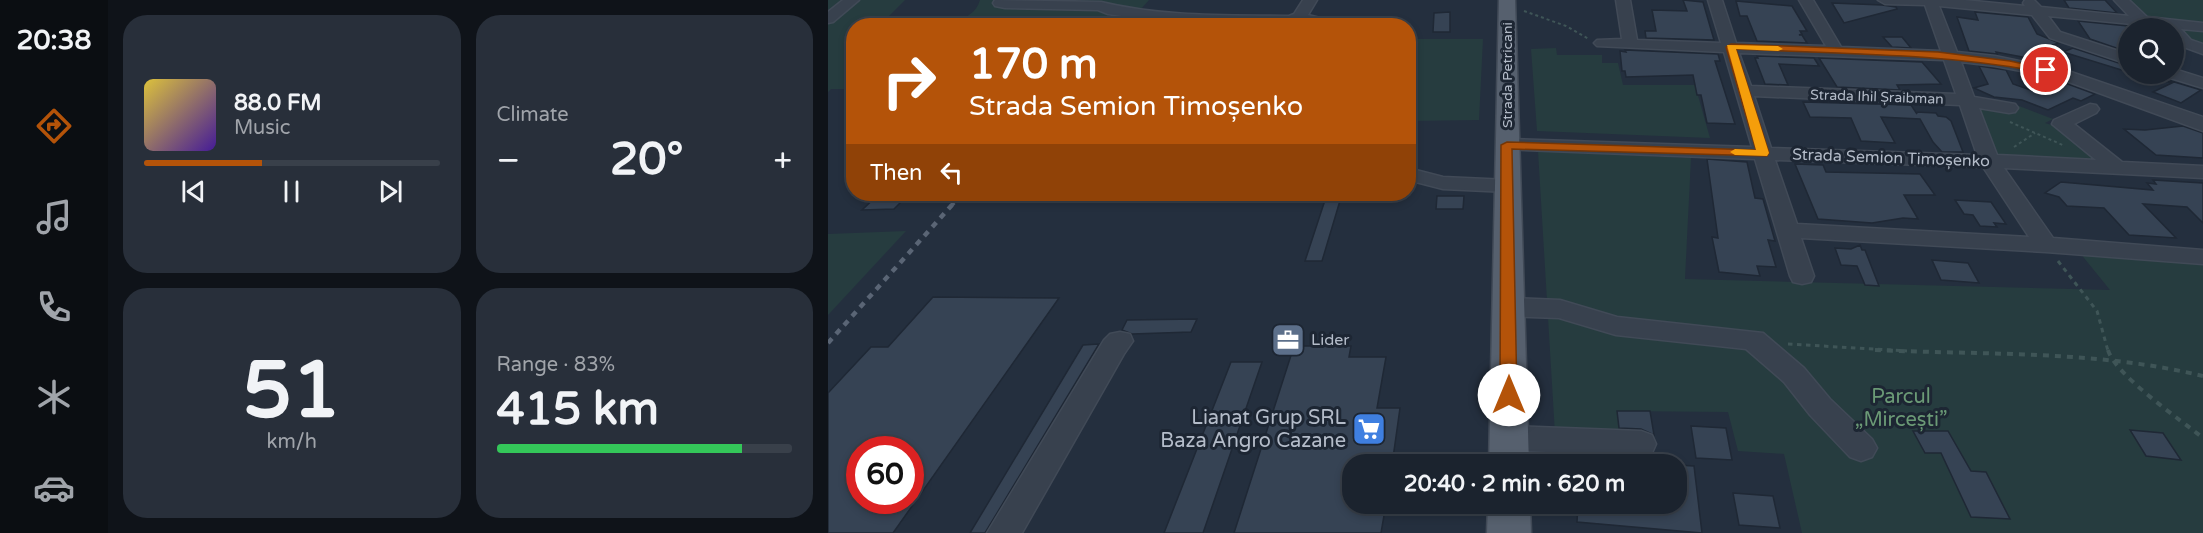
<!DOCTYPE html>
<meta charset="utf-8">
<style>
:root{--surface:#1b232e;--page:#282f3a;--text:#f1f3f6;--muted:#a0a4aa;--line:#39404a;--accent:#b45309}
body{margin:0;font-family:"Varela Round",sans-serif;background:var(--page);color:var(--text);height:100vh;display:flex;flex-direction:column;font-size:22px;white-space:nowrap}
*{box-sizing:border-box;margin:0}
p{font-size:20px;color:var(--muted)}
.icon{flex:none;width:33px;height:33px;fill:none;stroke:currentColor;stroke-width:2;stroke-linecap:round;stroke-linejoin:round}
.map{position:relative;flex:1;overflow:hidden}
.drawer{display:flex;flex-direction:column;gap:15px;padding:15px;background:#0f1319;width:720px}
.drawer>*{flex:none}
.guide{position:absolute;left:18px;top:18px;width:570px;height:183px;border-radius:24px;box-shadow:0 3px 9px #0003,0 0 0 2px var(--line);background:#b45309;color:#fff;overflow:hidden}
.buttons{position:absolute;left:1290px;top:18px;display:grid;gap:12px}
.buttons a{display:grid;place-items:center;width:66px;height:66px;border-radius:50%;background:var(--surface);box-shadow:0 3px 9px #0003,0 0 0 2px var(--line);font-size:30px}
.speed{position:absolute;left:18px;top:436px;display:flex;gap:12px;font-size:30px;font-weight:700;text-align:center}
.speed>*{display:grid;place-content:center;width:78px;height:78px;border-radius:50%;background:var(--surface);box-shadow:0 3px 9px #0003,0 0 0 2px var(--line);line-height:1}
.speed .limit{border:9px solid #d22;background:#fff;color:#111}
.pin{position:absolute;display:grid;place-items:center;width:51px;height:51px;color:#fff;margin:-26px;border:3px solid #fff;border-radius:50%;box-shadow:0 2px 6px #0007}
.me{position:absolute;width:66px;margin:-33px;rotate:0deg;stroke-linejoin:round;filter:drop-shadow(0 0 4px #0008)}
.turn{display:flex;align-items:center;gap:21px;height:126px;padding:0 24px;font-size:27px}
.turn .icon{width:78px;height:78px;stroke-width:2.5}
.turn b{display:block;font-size:42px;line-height:51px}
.then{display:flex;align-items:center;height:57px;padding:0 24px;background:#0003;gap:12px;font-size:22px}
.big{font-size:45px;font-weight:700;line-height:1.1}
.drawer .widget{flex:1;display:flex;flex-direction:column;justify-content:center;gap:9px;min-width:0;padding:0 21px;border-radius:24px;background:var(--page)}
.drawer .dial{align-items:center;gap:0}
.dial b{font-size:78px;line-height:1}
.song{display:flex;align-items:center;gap:18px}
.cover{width:72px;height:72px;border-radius:9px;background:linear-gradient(135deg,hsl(50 70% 55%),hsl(260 70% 35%))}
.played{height:6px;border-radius:3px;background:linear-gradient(90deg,var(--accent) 40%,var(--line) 40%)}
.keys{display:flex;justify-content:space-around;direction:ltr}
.heat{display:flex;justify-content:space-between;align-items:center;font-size:33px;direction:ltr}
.charge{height:9px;border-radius:4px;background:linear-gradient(90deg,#34c759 83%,var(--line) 0)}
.drawer .tiles{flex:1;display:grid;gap:15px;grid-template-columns:repeat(2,1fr)}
.trip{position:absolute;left:514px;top:454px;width:345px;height:60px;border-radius:24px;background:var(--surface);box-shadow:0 3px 9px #0003,0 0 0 2px var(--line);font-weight:700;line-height:60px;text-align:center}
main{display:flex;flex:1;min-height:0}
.dock{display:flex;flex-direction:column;width:108px;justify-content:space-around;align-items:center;background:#0b0e12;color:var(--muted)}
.dock .icon{width:42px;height:42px}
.dock .on{color:var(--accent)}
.dock b{font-size:27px;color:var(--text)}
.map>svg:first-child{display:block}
.green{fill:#263c3f}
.building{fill:#364354;stroke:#1f2835;stroke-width:1.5;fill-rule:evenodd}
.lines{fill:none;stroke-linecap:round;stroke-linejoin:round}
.minor-casing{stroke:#414a57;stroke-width:3}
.major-casing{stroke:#414a57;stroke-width:3}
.path-far2{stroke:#3f5557;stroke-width:2;stroke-dasharray:3 3;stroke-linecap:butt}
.path-far1{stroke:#3f5557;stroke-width:3;stroke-dasharray:4.5 4.5;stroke-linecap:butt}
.path{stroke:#3f5557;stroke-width:4;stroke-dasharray:6 6;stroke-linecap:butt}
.minor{fill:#38414e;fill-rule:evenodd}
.major{fill:#56606e;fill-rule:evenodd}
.rail-far2{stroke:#5a6575;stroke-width:3;stroke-dasharray:4 4;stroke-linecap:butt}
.rail-far1{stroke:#5a6575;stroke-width:4;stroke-dasharray:4.5 4.5;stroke-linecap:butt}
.rail{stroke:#5a6575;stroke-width:4.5;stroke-dasharray:6 6;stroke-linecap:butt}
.route{fill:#b45309;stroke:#753606;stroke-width:1.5}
.slow{fill:#f59e0b}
.labels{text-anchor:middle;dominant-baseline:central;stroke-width:6;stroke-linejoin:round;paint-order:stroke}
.far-street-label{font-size:14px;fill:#b4bcc9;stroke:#1d2633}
.street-label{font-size:16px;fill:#b4bcc9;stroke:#1d2633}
.poi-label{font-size:16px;fill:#b4bcc9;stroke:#1d2633;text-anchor:start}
.near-park-label{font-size:20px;fill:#6b9a76;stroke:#1d2633}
.near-poi-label{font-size:20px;fill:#b4bcc9;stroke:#1d2633;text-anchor:end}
</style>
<main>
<nav class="dock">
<b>20:38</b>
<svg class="icon on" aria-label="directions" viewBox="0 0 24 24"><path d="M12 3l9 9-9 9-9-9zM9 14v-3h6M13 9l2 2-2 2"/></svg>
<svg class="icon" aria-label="music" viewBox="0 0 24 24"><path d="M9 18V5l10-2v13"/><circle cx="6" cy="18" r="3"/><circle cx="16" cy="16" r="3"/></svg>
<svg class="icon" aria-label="phone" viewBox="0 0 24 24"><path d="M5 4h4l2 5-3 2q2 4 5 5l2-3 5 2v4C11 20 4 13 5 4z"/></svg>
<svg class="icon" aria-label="climate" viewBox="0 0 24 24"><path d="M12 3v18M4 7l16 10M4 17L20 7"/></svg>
<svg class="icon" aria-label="car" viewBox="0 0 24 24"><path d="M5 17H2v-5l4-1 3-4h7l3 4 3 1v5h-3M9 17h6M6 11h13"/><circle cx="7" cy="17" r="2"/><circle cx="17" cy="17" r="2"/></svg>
</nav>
<section class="drawer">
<div class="tiles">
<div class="widget">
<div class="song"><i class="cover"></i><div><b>88.0 FM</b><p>Music</p></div></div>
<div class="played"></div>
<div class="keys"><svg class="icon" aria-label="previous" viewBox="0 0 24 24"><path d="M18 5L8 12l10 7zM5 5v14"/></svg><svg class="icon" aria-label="pause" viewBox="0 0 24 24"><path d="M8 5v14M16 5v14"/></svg><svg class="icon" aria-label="next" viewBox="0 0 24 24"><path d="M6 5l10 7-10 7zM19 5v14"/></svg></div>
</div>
<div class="widget"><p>Climate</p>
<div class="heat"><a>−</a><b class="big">20°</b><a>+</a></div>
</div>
<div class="widget dial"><b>51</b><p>km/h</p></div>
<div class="widget"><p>Range · 83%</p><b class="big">415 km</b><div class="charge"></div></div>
</div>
</section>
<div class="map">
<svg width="1375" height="533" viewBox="0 0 1375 533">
<rect width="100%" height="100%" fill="#242f3e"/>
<g class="green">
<path d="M0 0H77L52 25 26 26 25 89H3L0 92Z"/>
<path d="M152 0H321L313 9 286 11 272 25 86 26C107 23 145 26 152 0Z"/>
<path d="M1299 0H1375V47L1346 39V28H1330Z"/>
<path d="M306 18 458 22 480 25 299 26Z"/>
<path d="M580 39H655L651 120 581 121Z"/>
<path d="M728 48 729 55H774V63H790L795 85H867L882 138 709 131 703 49Z"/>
<path d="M1186 104 1225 119 1217 123 1230 127 1270 156 1268 162 1169 155 1149 110 1151 107 1187 112Z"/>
<path d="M710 151 863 158 857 279 1282 290 1252 253 1375 257V533H974L956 454 910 451 900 412 790 411 792 436 727 434Z"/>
<path d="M78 231 0 315V234Z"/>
</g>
<g class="building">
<path d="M855 0 875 2 886 40 818 38 817 31H828L824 10 859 11Z"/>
<path d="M1236 0H1277L1289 13 1241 8Z"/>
<path d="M908 1 964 6 979 31H972L974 34 971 35H974L979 43 929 41 919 16H912Z"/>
<path d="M1004 3 1054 5 1068 7 1069 9 1016 23Z"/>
<path d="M622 12V32H605L606 13Z"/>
<path d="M1147 12 1200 17 1209 34 1231 43 1209 50 1205 59 1168 52 1169 54 1141 51 1129 17 1150 20Z"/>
<path d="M1250 21 1300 26V52L1262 39Z"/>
<path d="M1055 37H1074L1083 48 1064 47Z"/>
<path d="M1245 48 1300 66V72L1235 52Z"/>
<path d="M797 50 890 54 892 61H887L907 124 879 123 873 95H869L865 75 798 77 797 71H794L792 51 798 52Z"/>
<path d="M929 56 986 58 991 66 951 64 960 85 937 84 927 58H930Z"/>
<path d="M991 58 1094 62 1113 84 1069 85 1072 90 1009 87Z"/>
<path d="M1151 66 1178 70 1185 84 1211 93H1216L1237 83 1267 94 1253 101 1245 98 1220 110 1194 100 1166 97 1146 88 1160 84Z"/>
<path d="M1343 81 1373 90 1353 103 1325 92 1344 83 1340 82Z"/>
<path d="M975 102 1083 105 1089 114 1088 112 1108 113 1110 116 1118 117 1123 121 1135 152H1114L1105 142 1092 119 1053 117 1067 143 1033 141 1023 118 982 117Z"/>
<path d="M1355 126 1375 133V158L1328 155 1296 129 1317 130Z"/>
<path d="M879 159 919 162 927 198 935 199 947 241 940 240 948 267 929 266 932 276 891 272 884 237 890 238Z"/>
<path d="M967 164 995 165 998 172 1092 174 1107 195H1076L1090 219 1075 218 1044 223 990 219Z"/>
<path d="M1325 180 1375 183V223L1359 207 1315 204 1348 238 1301 235 1276 208 1239 206 1231 197 1217 193 1233 182 1325 190 1319 183 1328 184Z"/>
<path d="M51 194H81L66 209 34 210Z"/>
<path d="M499 194H514L494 261H477Z"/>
<path d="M609 196H636L635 209H608Z"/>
<path d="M1127 200 1163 202 1178 224 1166 223 1169 227 1152 226 1145 215 1136 214Z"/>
<path d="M1032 245 1034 250H1037L1051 286 1037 285 1029 266 1013 265 1007 248 1023 249Z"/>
<path d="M1104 260 1140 263 1151 283 1113 280Z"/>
<path d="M105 297 231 298 65 533H0V393L43 347H60ZM32 450H82V501H32Z"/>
<path d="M369 319 363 332 304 334 294 330 299 320Z"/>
<path d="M271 344 157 533H142L255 345Z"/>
<path d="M466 346H523L521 357H558L549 408H572L564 465H525V504H558L553 533H406Z"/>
<path d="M403 362H434L375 533H336Z"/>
<path d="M789 411H822L826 435 813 429 791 428Z"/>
<path d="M863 426 898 428 904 460 868 458Z"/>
<path d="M1302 430 1335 433 1353 460 1318 456Z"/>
<path d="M1085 431H1120L1143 471 1158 472 1182 519 1143 517 1113 453H1097Z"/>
<path d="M849 465 866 466 874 533 749 522 750 504H849Z"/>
<path d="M905 493 945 496 952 528 911 525Z"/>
</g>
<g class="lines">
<defs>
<g id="minor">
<path d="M15 0H31L5 22 0 23V12Z"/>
<path d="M167 0 273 2C335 17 397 15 461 16L466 14 475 0H489L480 15 512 23 514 26C496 26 478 20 461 24L342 23 280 14 270 10 177 8 167 6 165 3Z"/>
<path d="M788 0H802L809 40 893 43 880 0H894L908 43 998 46 971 0H985L1013 47 1113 51 1097 5 1057 4 1050 0H1136L1197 6 1195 3 1197 0H1206L1213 7 1301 16 1286 0H1301L1319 17 1375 23V31L1353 29 1363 40 1375 44V54L1353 46 1346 39V28L1220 16 1232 32 1300 54V64L1222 38 1204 15 1111 6 1129 52 1167 56 1240 71 1375 117V131L1230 78 1167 66 1133 62 1146 97 1187 104 1190 108 1187 112 1181 113 1151 108 1169 155 1268 160 1224 124 1226 120 1262 104 1268 105 1271 109 1268 113 1246 124 1294 162 1375 166V178L1176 168 1225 238 1375 250V264L1218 252 973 238 986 276 983 282 974 284 965 282 962 276 927 159 672 149 669 145 672 141 679 139 924 147 896 52 769 46 766 43 769 40 794 39ZM911 53 1116 60 1128 94 923 86ZM926 96 1132 105 1149 155 943 148ZM947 160 1155 167 1201 237 969 224Z"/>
<path d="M1346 69 1375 78V88L1339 77 1337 74H1346Z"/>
<path d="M580 168 615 177 680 180 687 182 690 186 687 190 680 192 615 189 580 180Z"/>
<path d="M680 298 732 300 789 317 935 333 976 368 1002 399 1044 439 1049 448 1044 457 1033 461 1022 457 982 415 956 382 918 349 788 335 731 318 680 316 671 313 667 307 671 301Z"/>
<path d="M292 332 302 334 305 341 296 354 194 533H159L276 340 282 334Z"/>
<path d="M681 426 813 431 824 435 828 444 824 453 813 457 681 450 670 447 666 438 670 429Z"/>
</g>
<g id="major">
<path d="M671 0H687L701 465H661Z"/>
<path d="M660 504H702L703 533H659Z"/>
</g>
</defs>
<use href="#minor" class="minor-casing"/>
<use href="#major" class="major-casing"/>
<g class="path-far2">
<path d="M696 11 738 26 761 39"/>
<path d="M1182 122 1237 146"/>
<path d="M1186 147 1207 133"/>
</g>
<g class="path-far1">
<path d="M1230 261 1269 311 1280 351"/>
<path d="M960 344 1079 351"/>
</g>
<g class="path">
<path d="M1047 350C1156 355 1268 350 1375 376"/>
<path d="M1280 350C1287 375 1353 420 1375 438"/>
</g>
<use href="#minor" class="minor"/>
<use href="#major" class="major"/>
<path class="rail-far2" d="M287 26 297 15"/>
<g class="rail-far1">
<path d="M94 197 97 194"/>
<path d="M123 206 134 194"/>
</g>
<path class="rail" d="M0 343 124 205"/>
</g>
<path class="route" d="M903 44 1110 52 1182 61 1223 70 1218 73C1116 53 1012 54 908 49L941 153 939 156 684 149 689 395 686 399 681 401 675 399 672 395 673 145 679 142 928 150 898 47Z"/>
<path class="slow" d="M899 45 950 46 955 49 950 51 908 49 941 153 939 156 907 155 902 152 907 149 928 150Z"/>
<defs>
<symbol id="office-square" viewBox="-11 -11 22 22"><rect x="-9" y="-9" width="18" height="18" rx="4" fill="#5c6f8a" stroke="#1d2633"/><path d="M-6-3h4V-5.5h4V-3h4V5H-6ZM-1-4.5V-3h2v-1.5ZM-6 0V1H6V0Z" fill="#fff"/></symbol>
<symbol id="supermarket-square" viewBox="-11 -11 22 22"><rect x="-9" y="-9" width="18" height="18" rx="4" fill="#3f7fe0" stroke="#1d2633"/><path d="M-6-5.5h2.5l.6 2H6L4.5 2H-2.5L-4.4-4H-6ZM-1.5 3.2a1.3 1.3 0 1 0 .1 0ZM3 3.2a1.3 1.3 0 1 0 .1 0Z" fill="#fff"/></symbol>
</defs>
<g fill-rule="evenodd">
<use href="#office-square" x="441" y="321" width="38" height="38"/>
<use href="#supermarket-square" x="522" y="410" width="38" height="38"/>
</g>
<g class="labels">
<g class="far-street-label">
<text transform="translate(679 75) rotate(-90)">Strada Petricani</text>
<text transform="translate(1049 97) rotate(2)">Strada Ihil Șraibman</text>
</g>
<g class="street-label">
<text transform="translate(1063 158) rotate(2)">Strada Semion Timoșenko</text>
</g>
<g class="poi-label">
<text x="483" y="340">Lider</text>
</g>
<g class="near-park-label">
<text x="1073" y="397">Parcul<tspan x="1073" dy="23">„Mircești”</tspan></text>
</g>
<g class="near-poi-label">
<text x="518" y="418">Lianat Grup SRL<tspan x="518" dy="23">Baza Angro Cazane</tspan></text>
</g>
</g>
</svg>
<div class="buttons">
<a><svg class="icon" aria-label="search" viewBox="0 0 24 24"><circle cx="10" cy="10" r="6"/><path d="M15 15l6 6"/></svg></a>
</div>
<div class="speed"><div class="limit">60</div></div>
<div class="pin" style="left:1218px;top:70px;background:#d93025"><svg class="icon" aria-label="arrive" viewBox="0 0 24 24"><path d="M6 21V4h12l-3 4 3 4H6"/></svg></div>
<svg class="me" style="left:681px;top:395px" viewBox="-20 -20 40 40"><circle r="19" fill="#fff"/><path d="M0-13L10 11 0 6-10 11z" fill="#b45309"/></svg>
<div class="trip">20:40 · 2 min · 620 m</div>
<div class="guide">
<div class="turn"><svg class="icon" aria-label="right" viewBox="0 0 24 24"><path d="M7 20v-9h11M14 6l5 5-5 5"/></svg><div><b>170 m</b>Strada Semion Timoșenko</div></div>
<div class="then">Then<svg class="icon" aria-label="left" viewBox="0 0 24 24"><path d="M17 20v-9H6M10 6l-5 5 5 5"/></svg></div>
</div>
</div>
</main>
